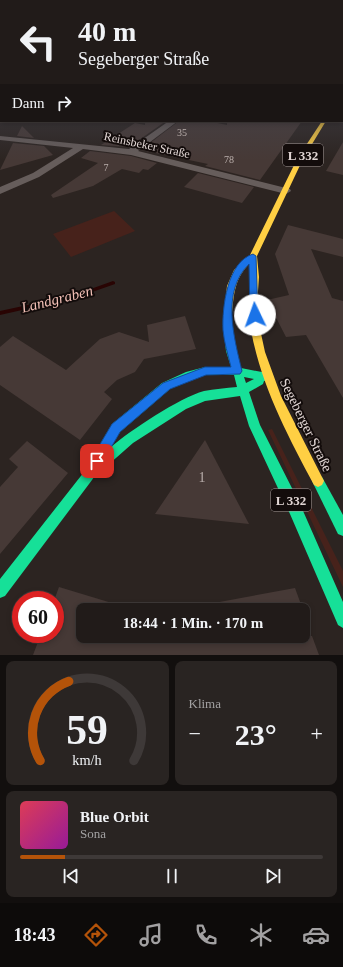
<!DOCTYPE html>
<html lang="de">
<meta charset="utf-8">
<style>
:root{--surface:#211b19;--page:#292422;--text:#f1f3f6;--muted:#a2a1a2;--line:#3e3938;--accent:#b45309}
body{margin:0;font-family:"Times New Roman",serif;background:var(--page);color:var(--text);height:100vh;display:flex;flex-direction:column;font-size:15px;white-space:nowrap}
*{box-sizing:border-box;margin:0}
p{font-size:13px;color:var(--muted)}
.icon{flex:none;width:22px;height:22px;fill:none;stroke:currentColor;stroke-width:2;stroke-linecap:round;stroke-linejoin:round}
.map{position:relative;height:655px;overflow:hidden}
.details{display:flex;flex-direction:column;gap:6px;padding:6px;background:#120f0e;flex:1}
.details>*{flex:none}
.top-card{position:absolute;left:0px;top:0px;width:343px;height:122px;box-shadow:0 2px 6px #0003,0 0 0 1px var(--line);background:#211b19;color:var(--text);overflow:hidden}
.speed{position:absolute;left:12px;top:591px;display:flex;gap:8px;font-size:20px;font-weight:700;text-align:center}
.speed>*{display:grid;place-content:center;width:52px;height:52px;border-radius:50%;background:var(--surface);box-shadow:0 2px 6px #0003,0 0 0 1px var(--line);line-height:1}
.speed .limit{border:6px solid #d22;background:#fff;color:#111}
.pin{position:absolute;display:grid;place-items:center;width:34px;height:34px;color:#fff;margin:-17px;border-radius:8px;box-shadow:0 2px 6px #0006}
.me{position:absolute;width:44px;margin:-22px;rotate:357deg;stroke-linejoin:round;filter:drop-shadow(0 0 3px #0008)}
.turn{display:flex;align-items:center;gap:14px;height:84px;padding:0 12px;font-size:18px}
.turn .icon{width:52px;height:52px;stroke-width:2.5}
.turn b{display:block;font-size:28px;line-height:34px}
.then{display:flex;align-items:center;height:38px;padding:0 12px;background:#0003;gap:8px;font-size:15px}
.big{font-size:30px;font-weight:700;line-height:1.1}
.details .card{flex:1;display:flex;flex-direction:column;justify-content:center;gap:6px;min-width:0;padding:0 14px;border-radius:8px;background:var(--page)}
.details .dial{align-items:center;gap:0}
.dial svg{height:104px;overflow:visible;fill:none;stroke:var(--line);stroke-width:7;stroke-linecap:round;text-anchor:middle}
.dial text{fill:var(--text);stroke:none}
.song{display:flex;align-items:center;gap:12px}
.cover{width:48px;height:48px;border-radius:6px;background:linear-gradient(135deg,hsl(350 70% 55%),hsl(300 70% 35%))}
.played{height:4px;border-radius:2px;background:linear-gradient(90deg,var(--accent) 15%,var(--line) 15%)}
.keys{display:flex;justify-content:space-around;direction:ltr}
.heat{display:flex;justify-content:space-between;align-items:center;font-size:22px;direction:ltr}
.details .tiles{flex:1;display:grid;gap:6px;grid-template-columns:1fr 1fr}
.card:last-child{grid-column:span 2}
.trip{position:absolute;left:76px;top:603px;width:234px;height:40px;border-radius:8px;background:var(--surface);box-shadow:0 2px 6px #0003,0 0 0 1px var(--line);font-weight:700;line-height:40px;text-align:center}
.tabs{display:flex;height:64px;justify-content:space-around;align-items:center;background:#0d0b0a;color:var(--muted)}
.tabs .icon{width:28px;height:28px}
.tabs .selected{color:var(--accent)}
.tabs b{font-size:18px;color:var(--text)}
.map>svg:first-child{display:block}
.green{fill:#47221b}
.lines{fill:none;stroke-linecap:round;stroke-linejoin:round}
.stream{fill:#290403;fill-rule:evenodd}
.building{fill:#463936}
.street{fill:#665d5b;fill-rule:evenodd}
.fast{fill:#16e098;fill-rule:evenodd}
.slow{fill:#ffcf43;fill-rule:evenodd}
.route{fill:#1a73e8;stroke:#114b97}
.labels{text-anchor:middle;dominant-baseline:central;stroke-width:4;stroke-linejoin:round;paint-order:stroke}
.far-number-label{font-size:10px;fill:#baafac}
.far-street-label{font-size:12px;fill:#e1d6d4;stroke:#130c0b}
.shield{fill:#130c0b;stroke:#a39998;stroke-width:1}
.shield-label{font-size:13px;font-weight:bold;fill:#e1d6d4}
.street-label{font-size:14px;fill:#e1d6d4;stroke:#130c0b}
.near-number-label{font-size:14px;fill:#baafac}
.water-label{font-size:15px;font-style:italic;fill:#f5c2b8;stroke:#130c0b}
</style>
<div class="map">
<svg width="343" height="655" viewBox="0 0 343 655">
<rect width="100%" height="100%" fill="#2c2421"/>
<g class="green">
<path d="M114 211 135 231 71 257 53 234Z"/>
<path d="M272 429 343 571V587L268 430Z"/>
</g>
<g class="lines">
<path class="stream" d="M113 281 115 282V284L75 298 0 315V311L74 295Z"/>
</g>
<g class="building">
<path d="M145 121H166L129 147 101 145 135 123 145 125Z"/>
<path d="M179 121H208L227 125V121H302L260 180 205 166 208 164 141 150Z"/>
<path d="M22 126 34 138 17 136Z"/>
<path d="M343 142V175L326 171Z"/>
<path d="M13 143 44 146 53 155 0 170Z"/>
<path d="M90 151 131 156 157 163 148 170 143 169 139 173 122 169 93 186 53 198 51 195 98 163 81 158Z"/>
<path d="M198 173 254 187 242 203 184 187Z"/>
<path d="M288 225 343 239V257L311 249 332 298 343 301V398L306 335 286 337 267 300 289 295 275 254Z"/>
<path d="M185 316 196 349 144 359 135 372 117 380 104 392 112 399 80 440 0 385V347L13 336 66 370 100 339 119 332 149 342 147 325Z"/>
<path d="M205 440 249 524 155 514Z"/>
<path d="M27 441 68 473 0 554V487L18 467 9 459Z"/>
<path d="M59 587 125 607V610H83V636H312L319 655H33L41 634H55V598Z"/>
<path d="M295 588 303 610H215L214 603Z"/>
</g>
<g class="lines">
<g class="street">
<rect x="0" y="95" width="1" height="4"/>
<rect x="342" y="105" width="1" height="5"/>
<path d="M169 121H178L138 151 290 189 291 191 286 194 131 155 83 149 39 177 0 194V187L33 173 73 148 0 140V136L129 149Z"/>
</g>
<g class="fast">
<path d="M227 320 231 323 236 351 241 368 267 373 271 374 272 377 271 380 264 381 263 384 249 392 260 425 300 504 343 602V628L338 625 290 514 249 426 240 396 205 401 186 409 133 443 108 465 104 467 101 466 92 480 5 596 0 598V579L84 472 112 424 162 383 186 372 205 367H231L226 351 223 323ZM205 375H234L237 387C226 388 214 389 204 391 179 398 131 430 111 447L120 432 170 389 192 379ZM244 377 254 379 246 383Z"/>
<path d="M318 475 322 477 343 515V536L338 534 312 481 314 477Z"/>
</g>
<path class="slow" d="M322 121H326L303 159 257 256 259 277 257 305 260 329 265 352 281 396 324 481 322 485 318 487 314 485C288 436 261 386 251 330 247 306 253 286 250 263 232 281 234 299 231 323L227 326 223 323 227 286 234 270 250 255 297 159Z"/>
</g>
<linearGradient id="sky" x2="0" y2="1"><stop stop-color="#181412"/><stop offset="0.43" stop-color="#45454e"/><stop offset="1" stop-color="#45454e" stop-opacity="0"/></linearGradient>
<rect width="343" height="160" fill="url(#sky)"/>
<path class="route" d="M253 254 256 256 258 318H252L250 315 249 264C221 291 234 338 242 371L240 374 206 375 170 389 120 432 101 465 97 467 93 465 91 461 93 456 112 424 163 383 205 367H231C228 355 224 342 223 330 222 308 227 262 253 254Z"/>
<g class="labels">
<g class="far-number-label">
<text x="182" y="132">35</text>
<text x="229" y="159">78</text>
<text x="106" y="167">7</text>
</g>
<g class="far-street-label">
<text transform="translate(147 145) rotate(12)">Reinsbeker Straße</text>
</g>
<g class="shield">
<rect x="283" y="144" width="40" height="22" rx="3"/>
<rect x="271" y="489" width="40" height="22" rx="3"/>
</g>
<g class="shield-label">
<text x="303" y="155">L 332</text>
<text x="291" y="500">L 332</text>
</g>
<g class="street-label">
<text transform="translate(306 425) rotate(64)">Segeberger Straße</text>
</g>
<g class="near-number-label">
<text x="202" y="477">1</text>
</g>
<g class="water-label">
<text transform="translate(57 299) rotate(-14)">Landgraben</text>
</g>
</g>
</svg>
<div class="speed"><div class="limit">60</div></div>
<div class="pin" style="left:97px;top:461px;background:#d93025"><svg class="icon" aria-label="arrive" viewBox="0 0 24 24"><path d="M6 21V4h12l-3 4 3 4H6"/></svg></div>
<svg class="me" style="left:255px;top:315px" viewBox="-20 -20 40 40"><circle r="19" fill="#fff"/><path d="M0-13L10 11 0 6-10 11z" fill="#1a73e8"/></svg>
<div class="trip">18:44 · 1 Min. · 170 m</div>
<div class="top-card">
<div class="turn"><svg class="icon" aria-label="left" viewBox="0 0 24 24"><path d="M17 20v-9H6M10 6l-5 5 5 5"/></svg><div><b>40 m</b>Segeberger Straße</div></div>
<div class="then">Dann<svg class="icon" aria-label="right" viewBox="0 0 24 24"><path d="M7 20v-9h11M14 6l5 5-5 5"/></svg></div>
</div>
</div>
<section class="details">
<div class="tiles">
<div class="card dial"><svg viewBox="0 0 100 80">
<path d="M14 69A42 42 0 1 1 86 69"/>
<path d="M14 69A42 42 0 0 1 36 8" stroke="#b45309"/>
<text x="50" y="56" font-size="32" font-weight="700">59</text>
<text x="50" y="72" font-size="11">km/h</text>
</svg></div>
<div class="card"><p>Klima</p>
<div class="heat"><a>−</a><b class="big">23°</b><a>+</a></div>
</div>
<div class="card">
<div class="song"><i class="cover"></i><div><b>Blue Orbit</b><p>Sona</p></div></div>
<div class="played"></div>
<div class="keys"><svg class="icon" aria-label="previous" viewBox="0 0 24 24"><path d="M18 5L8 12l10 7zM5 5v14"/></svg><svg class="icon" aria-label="pause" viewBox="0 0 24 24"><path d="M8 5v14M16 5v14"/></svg><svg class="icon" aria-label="next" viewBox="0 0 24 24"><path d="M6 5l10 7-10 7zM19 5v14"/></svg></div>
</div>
</div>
</section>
<nav class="tabs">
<b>18:43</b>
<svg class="icon selected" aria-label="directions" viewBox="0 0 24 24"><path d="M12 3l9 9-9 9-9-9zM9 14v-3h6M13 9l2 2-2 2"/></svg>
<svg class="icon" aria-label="music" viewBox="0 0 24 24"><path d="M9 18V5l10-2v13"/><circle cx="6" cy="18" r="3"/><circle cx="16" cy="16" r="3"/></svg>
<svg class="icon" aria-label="phone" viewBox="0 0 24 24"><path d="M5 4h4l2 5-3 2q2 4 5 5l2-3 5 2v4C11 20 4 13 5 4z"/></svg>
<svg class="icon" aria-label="climate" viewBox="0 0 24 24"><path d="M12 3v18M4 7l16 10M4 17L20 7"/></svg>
<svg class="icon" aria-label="car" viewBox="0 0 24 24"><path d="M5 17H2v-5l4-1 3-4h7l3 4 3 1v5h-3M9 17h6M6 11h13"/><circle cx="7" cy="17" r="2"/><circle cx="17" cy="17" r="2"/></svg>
</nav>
